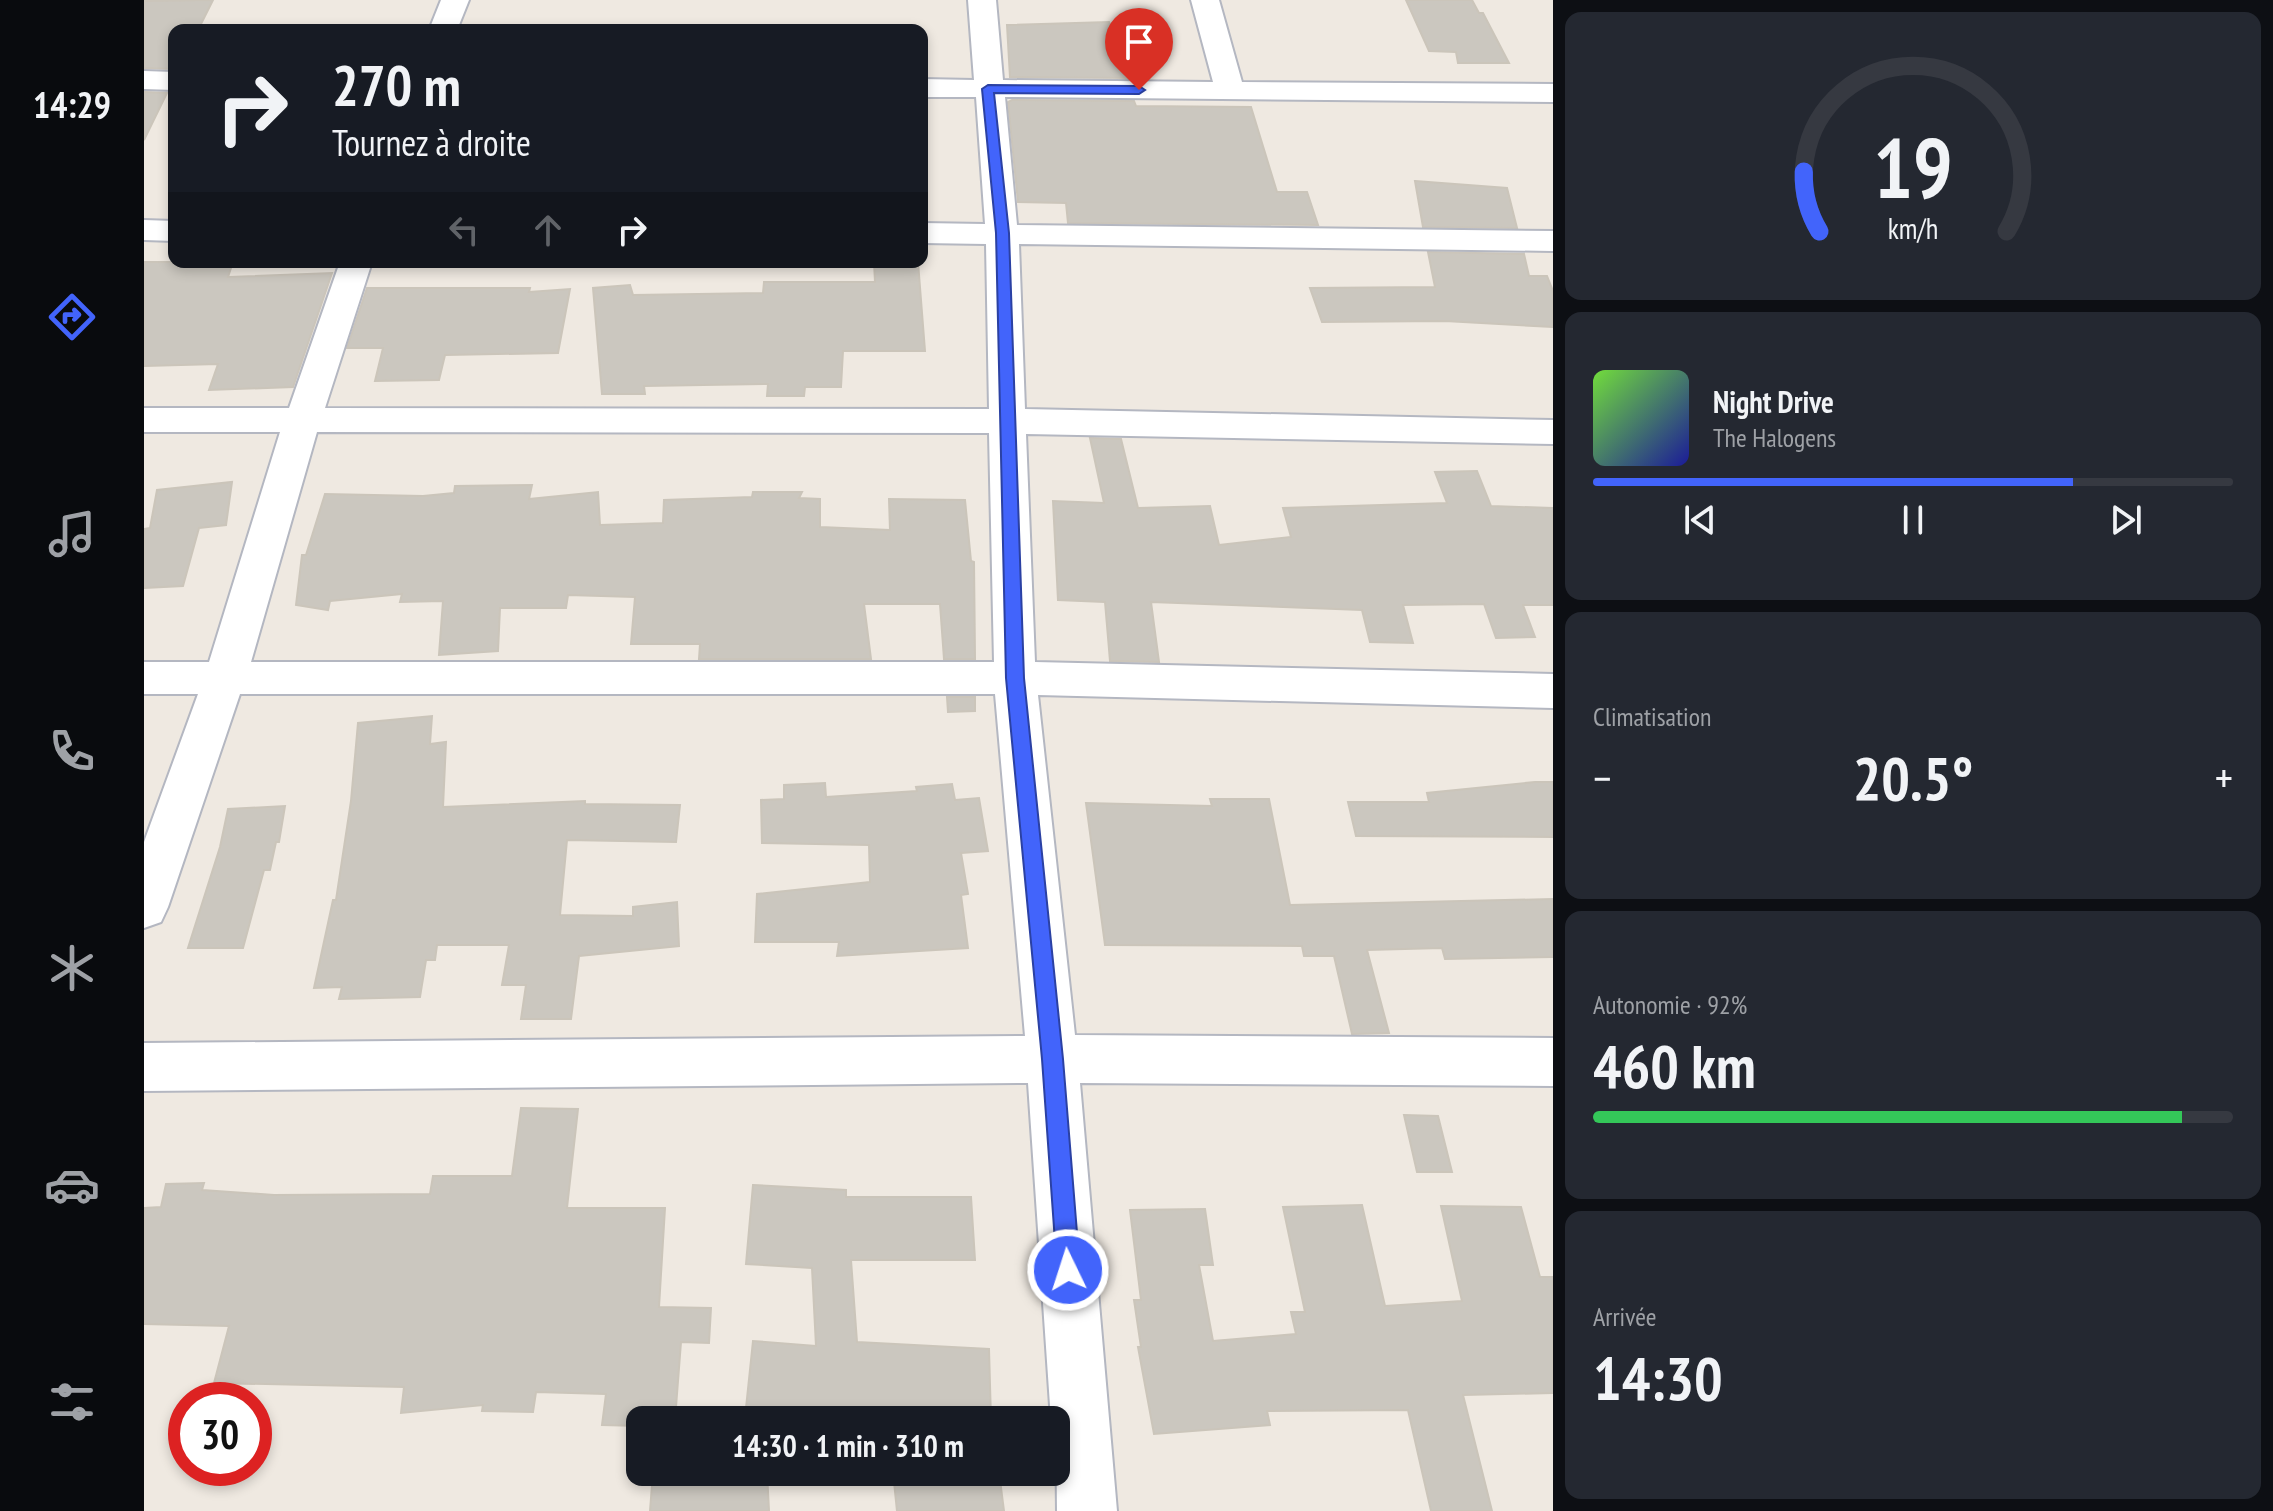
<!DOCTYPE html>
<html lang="fr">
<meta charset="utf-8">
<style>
:root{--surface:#171b24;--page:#242831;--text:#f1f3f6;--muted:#9ea1a6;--line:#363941;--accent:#4264fb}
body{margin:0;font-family:"PT Sans Narrow",sans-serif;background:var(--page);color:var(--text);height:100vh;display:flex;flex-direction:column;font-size:30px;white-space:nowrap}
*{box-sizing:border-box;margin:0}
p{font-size:26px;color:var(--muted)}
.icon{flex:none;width:44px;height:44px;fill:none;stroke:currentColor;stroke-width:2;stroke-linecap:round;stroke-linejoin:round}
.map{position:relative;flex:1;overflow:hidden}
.details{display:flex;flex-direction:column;gap:12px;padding:12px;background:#0d0f14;width:720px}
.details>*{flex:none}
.hud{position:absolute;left:24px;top:24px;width:760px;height:244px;border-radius:16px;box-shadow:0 4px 12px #0003;background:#171b24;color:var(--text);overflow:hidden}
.speed{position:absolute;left:24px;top:1382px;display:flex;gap:16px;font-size:40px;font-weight:700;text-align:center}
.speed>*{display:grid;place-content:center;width:104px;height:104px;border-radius:50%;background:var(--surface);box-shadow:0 4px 12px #0003;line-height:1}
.speed .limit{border:12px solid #d22;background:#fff;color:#111}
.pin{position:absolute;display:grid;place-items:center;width:68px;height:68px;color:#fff;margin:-82px -34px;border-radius:50% 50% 50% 0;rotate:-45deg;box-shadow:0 0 8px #0007}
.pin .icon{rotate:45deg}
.me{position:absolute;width:88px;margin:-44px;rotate:356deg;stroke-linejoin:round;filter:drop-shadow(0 0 6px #0008)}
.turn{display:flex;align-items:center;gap:28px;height:168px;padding:0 32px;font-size:36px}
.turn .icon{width:104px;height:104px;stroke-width:2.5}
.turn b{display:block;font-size:56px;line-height:68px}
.lanes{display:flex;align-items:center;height:76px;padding:0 32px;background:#0003;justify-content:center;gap:40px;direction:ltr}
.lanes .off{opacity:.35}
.big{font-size:60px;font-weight:800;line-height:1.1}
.details .tile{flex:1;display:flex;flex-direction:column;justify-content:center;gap:12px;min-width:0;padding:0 28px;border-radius:16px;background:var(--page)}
.details .dial{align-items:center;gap:0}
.dial svg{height:208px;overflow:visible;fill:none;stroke:var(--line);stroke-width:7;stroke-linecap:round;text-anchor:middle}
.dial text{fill:var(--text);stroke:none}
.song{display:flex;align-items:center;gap:24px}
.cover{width:96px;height:96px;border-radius:12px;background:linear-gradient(135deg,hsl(100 70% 55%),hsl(240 70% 35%))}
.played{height:8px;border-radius:4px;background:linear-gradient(90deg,var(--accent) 75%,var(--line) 75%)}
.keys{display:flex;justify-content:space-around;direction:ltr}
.heat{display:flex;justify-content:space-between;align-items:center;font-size:44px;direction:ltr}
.charge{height:12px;border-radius:6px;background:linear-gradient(90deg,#34c759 92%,var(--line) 0)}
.trip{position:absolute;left:482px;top:1406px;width:444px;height:80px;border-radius:16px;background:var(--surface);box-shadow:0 4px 12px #0003;font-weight:800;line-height:80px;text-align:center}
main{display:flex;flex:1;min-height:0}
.menu{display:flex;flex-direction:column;width:144px;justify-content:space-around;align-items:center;background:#090b0e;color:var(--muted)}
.menu .icon{width:56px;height:56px}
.menu .on{color:var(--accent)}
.menu b{font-size:36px;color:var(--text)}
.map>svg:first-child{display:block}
.building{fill:#cbc7bf;stroke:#cbc5ba;stroke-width:2}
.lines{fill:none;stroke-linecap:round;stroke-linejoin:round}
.minor-casing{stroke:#b4b7c1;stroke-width:4}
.minor{fill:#fff;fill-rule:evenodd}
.route{fill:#4264fb;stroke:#2b41a3;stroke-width:2}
</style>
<main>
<nav class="menu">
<b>14:29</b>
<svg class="icon on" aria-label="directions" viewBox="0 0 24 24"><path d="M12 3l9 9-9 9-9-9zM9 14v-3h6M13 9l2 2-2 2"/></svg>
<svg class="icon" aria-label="music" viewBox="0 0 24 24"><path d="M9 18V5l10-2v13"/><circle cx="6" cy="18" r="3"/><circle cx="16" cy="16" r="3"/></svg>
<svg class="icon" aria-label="phone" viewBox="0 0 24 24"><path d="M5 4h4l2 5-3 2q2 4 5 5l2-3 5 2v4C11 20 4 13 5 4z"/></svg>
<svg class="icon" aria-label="climate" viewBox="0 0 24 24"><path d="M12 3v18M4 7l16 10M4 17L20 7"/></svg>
<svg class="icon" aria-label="car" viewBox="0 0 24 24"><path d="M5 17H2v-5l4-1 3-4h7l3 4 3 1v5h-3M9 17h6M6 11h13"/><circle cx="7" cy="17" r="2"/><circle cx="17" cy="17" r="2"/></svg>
<svg class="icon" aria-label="filters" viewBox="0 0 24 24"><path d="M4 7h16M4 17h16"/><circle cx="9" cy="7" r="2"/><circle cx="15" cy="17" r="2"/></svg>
</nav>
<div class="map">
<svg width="1409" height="1511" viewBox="0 0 1409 1511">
<rect width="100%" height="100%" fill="#efe9e1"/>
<g class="building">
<path d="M69 0 54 30H30V69L0 68V1Z"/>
<path d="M1262 0H1328L1335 13H1339L1365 63H1314L1312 52 1285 51Z"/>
<path d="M965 22 977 55H981L986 78 866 77 863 25Z"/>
<path d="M0 92 23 93 0 140Z"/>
<path d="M868 100 990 101 992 106 1107 107 1133 192H1163L1174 225 924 223 922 203 874 202 864 102Z"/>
<path d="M1271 181 1363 188 1373 228 1279 227Z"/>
<path d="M1284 252 1380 254 1385 276H1403L1409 291V327L1301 321 1178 322 1166 288 1291 287Z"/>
<path d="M0 262H89L84 277 188 273 149 387 65 390 74 364 0 366Z"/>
<path d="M730 262H774L781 351H699L697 387H661L660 396H623L624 384 500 386 501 394H458L449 288 486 285 489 295 619 293 620 282H731Z"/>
<path d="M223 288H386L385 292 426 289 414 353 301 355 295 380 231 381 239 348H203Z"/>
<path d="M946 438 977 439 994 508 1066 506 1075 545 1147 537 1139 508 1303 503 1291 472 1333 471 1347 506 1409 508V605H1379L1391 637 1352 638 1340 604 1259 605 1269 643 1226 642 1218 610 1007 602 1015 662 966 661 961 602 914 600 909 501 960 503Z"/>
<path d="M88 482 82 525 55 528 39 586 0 588V529L6 528 13 490Z"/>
<path d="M388 485 385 499 454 492 456 525 519 523 520 500 608 497 609 492H658L655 498 676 499V527L746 530 745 499 821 500 827 561 830 562 831 659H800L796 604H720L727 659H555L556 644H487L491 597 424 595 422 608H356L354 651 295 655 299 601 256 602 258 594 186 601 184 610 152 605 158 555H162L181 494 279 496 310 493 311 486Z"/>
<path d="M803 697H831V711L804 712Z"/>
<path d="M288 716 286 744 302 742 299 807 441 801V804L536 805 532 842 423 840 416 915 489 916V907L533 902 535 946 435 956 427 1019H377L382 985H358L365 945H293L291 960H282L276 997 195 999 198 987 170 988 189 900H192L207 801 214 723Z"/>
<path d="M1391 782H1409V837L1212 836 1204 802H1285L1283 793Z"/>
<path d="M681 783 682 797 773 791 772 787 808 784 811 800 835 798 844 851 817 853 824 894 817 895 824 948 693 956 695 942H611L613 894 726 882 725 845 618 843 617 800 640 799V785Z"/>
<path d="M1066 799H1125L1146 905 1409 899V957L1301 959 1298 948 1223 950 1245 1033 1208 1034 1190 956H1160L1158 946 961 945 942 803 1068 806Z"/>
<path d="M141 806 135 842H132L126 870H120L99 948H44L76 847 84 809Z"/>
<path d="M377 1108 434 1109 423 1208H521L515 1307 567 1308 565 1343 537 1342 531 1420H496V1426L458 1425 462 1394 392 1392 389 1412 338 1411 339 1405 257 1413 260 1387 70 1383 85 1326 0 1324V1208L17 1207 22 1184 60 1183 58 1190 130 1195 286 1194 289 1176H368Z"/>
<path d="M1260 1115 1294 1116 1308 1172H1273Z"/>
<path d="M609 1185 702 1190V1197H827L831 1260H707L713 1342 845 1349 847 1420H750L602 1408 609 1341 672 1346 668 1268 602 1264Z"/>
<path d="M1218 1205 1241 1306 1318 1301 1297 1206 1377 1207 1396 1277H1409V1393L1319 1395 1348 1511H1287L1264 1410 1123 1411 1126 1425 1010 1434 994 1347H997L990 1300H997L986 1210 1061 1209 1069 1265H1055L1069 1341 1152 1334 1147 1312H1161L1139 1207Z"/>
<path d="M509 1472H623L625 1511H506Z"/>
<path d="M749 1472H855L860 1511H753Z"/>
</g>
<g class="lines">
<defs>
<g id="minor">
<path d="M297 0H325L313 30H285Z"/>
<path d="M824 0H852L859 80 1069 82 1047 0H1075L1098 82 1409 84V102L861 97 873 225 1409 231V251L875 244 881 409 1409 420V444L882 434 891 662 1409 674V708L894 695 931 1035 1409 1038V1086L936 1083 973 1511H913L912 1420H907L884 1083 0 1091V1043L881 1036 851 694H96L24 907 17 922 0 928V842L54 694H0V662H65L136 432H0V408H145L196 262H228L181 408 845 409 842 244 778 243V223L841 224 832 97H778V79L830 80ZM173 432 845 433 850 662H107Z"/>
<path d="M0 71 30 72V90L0 89Z"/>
<path d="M0 220 30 221V241L0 240Z"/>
</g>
</defs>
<use href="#minor" class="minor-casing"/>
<use href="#minor" class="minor"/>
</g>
<path class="route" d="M844 85 995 86 1001 90 995 94 850 93 865 233 880 678 919 1059 936 1270 933 1278 924 1281 916 1278 913 1270 898 1059 862 678 852 233 838 89Z"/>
</svg>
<div class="speed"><div class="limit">30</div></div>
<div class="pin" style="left:995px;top:90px;background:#d93025"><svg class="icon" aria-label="arrive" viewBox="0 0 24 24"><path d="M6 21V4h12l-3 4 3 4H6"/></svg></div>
<svg class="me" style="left:924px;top:1270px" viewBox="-20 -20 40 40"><circle r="17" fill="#4264fb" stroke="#fff" stroke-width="3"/><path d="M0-11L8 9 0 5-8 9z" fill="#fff"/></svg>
<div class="trip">14:30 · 1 min · 310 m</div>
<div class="hud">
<div class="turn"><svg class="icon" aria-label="right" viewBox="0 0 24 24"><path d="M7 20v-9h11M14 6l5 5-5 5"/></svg><div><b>270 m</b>Tournez à droite</div></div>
<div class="lanes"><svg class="icon off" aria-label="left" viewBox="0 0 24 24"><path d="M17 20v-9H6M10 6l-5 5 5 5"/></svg><svg class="icon off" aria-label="ahead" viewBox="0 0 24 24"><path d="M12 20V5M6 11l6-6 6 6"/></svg><svg class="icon" aria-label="right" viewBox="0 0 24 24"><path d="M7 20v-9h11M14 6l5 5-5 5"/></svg></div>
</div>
</div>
<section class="details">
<div class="tile dial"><svg viewBox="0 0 100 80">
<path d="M14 69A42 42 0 1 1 86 69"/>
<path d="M14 69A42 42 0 0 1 8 46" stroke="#4264fb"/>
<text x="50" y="56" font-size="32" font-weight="700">19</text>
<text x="50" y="72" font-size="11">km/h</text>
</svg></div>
<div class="tile">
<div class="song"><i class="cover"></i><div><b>Night Drive</b><p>The Halogens</p></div></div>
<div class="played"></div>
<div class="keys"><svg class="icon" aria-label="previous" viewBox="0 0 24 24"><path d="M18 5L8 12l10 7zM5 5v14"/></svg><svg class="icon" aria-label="pause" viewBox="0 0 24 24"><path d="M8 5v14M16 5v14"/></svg><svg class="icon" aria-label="next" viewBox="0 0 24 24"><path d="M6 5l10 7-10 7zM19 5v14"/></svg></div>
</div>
<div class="tile"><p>Climatisation</p>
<div class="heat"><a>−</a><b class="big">20.5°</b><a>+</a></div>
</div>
<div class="tile"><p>Autonomie · 92%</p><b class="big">460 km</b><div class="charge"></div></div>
<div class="tile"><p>Arrivée</p><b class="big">14:30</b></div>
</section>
</main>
